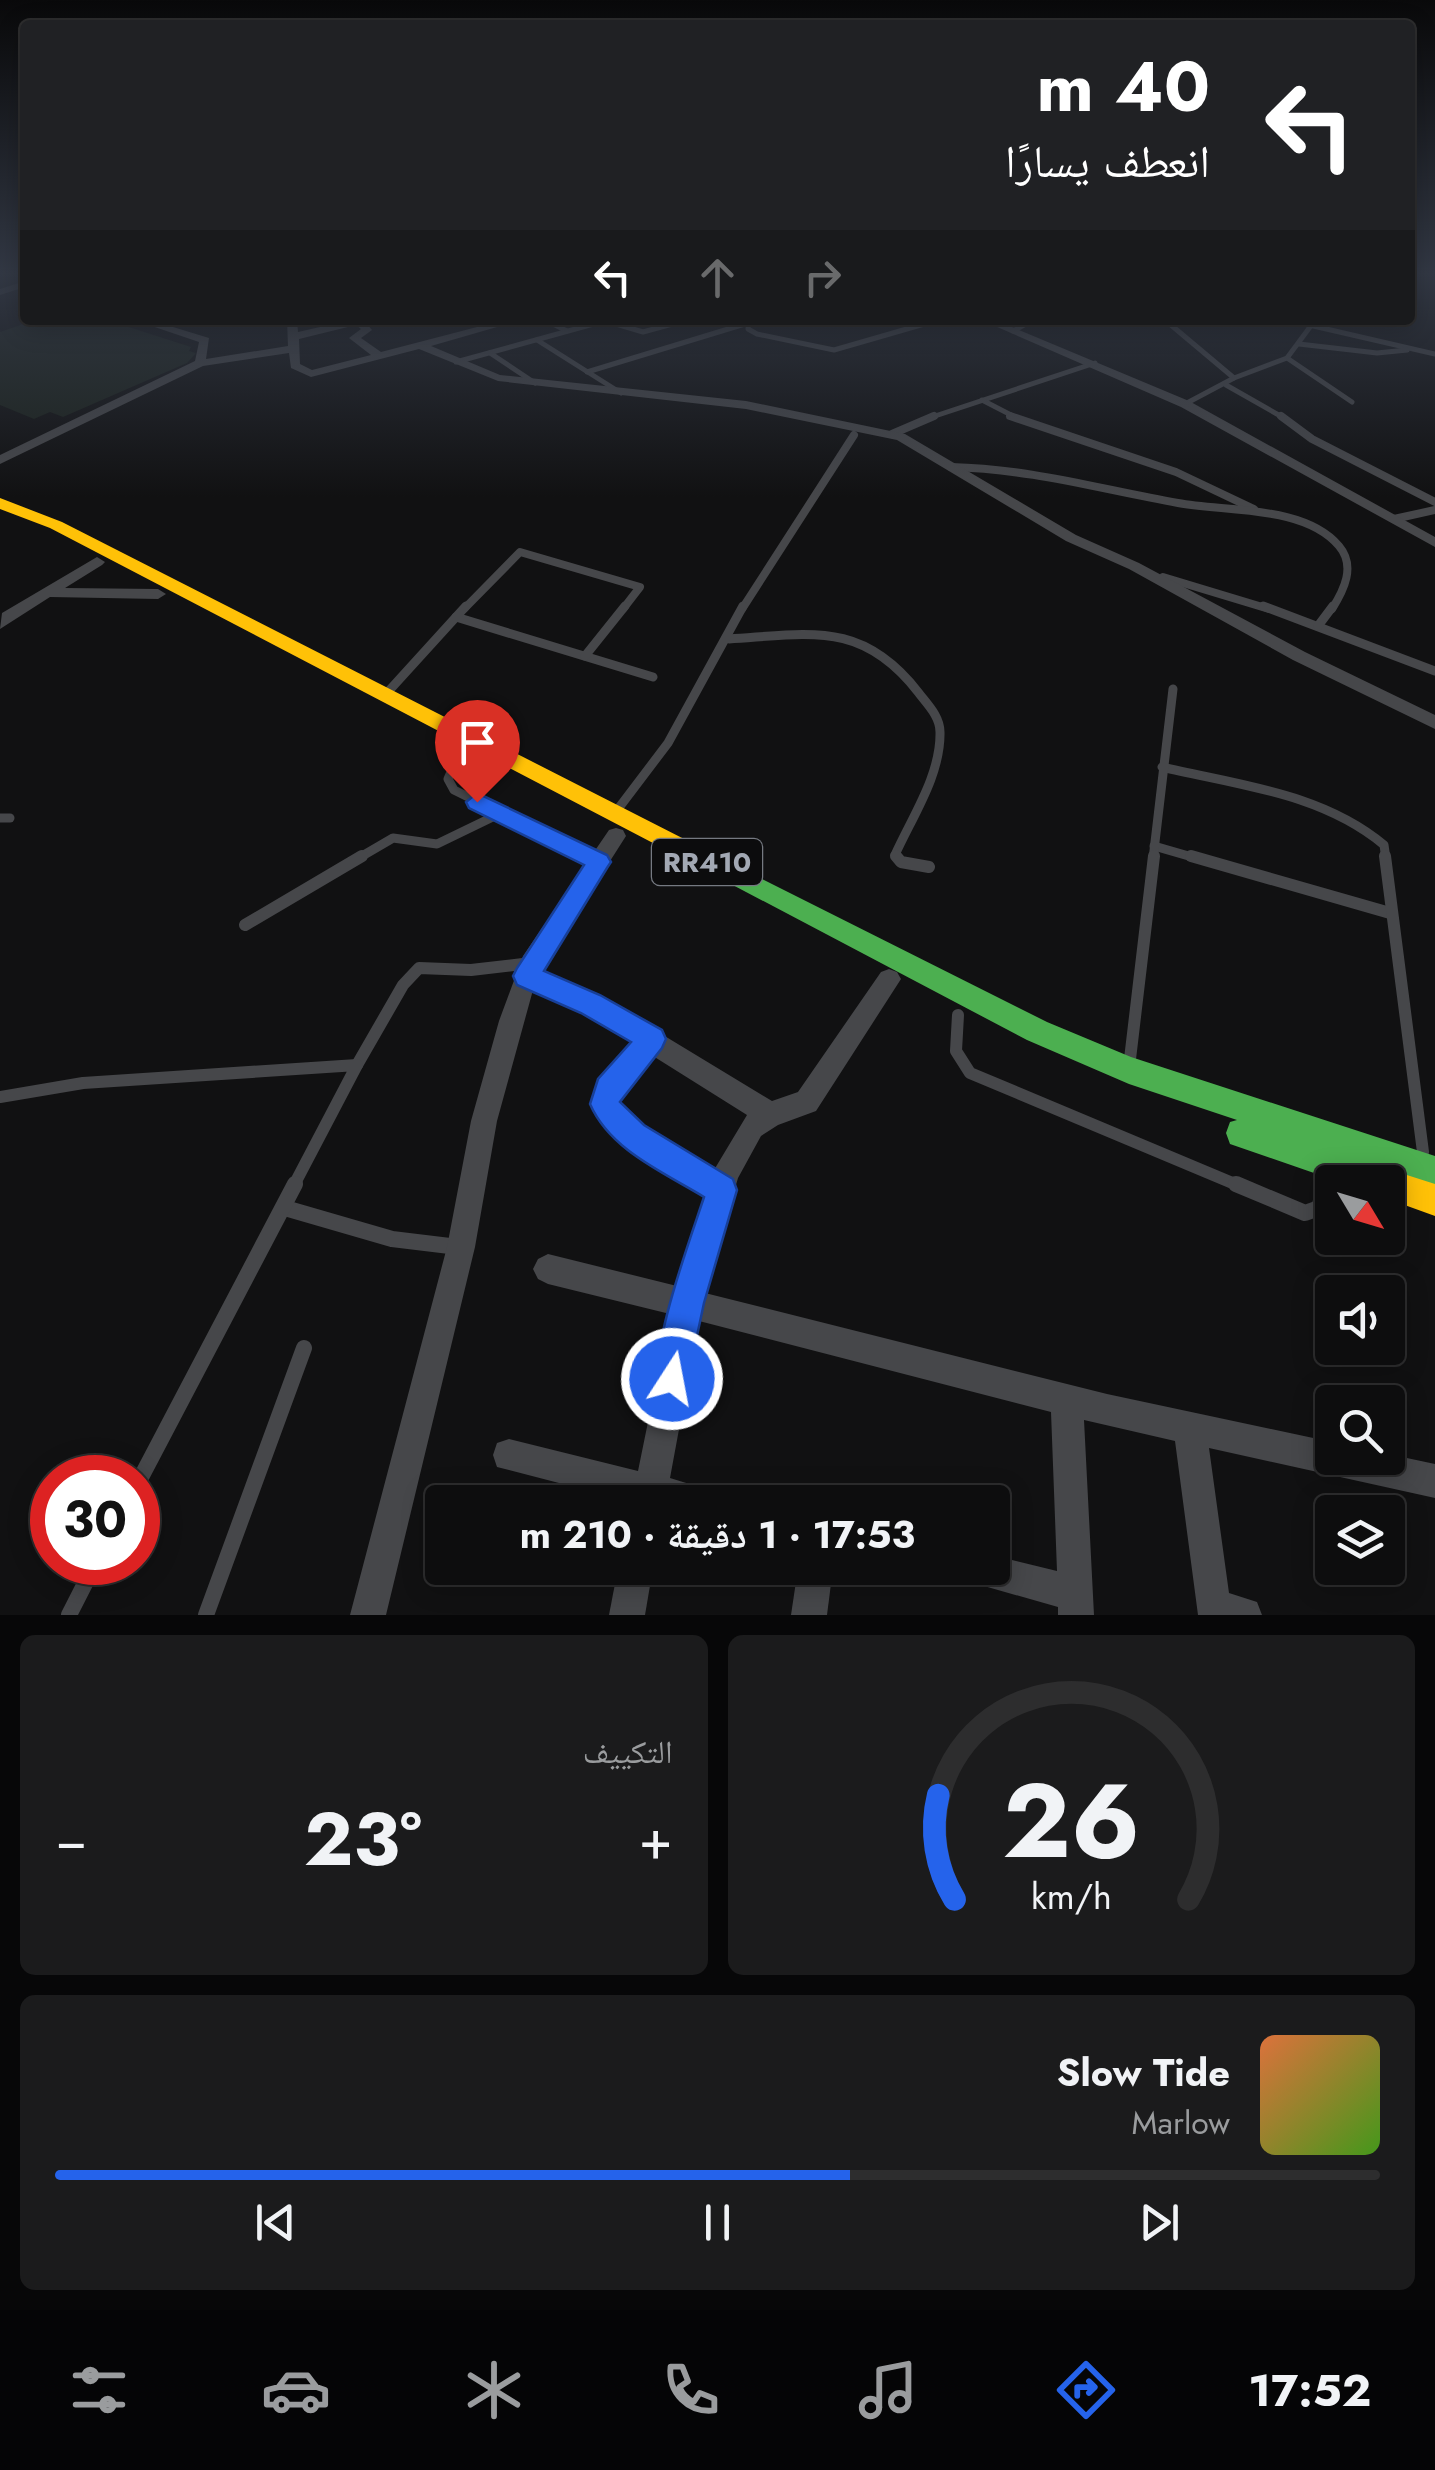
<!DOCTYPE html>
<html lang="ar">
<meta charset="utf-8">
<style>
:root{--surface:#0d0d0e;--page:#1b1b1c;--text:#f1f3f6;--muted:#9a9c9e;--line:#2d2d2e;--accent:#2563eb}
body{margin:0;font-family:Jost,"Noto Naskh Arabic",sans-serif;background:var(--page);color:var(--text);direction:rtl;height:100vh;display:flex;flex-direction:column;font-size:38px;white-space:nowrap}
*{box-sizing:border-box;margin:0}
p{font-size:32px;color:var(--muted)}
.icon{flex:none;width:55px;height:55px;fill:none;stroke:currentColor;stroke-width:2;stroke-linecap:round;stroke-linejoin:round}
.map{position:relative;height:1615px;overflow:hidden;direction:ltr}
.details{display:flex;flex-direction:column;gap:20px;padding:20px;background:#070708;flex:1}
.details>*{flex:none}
.hud{position:absolute;left:20px;top:20px;width:1395px;height:305px;border-radius:10px;box-shadow:0 5px 25px #0003,0 0 0 2px var(--line);direction:rtl;background:#202124;color:#fff;overflow:hidden}
.needle{width:65px;rotate:128deg}
.buttons{position:absolute;left:1315px;top:1165px;display:grid;gap:20px}
.buttons a{display:grid;place-items:center;width:90px;height:90px;border-radius:10px;background:var(--surface);box-shadow:0 5px 25px #0003,0 0 0 2px var(--line);font-size:50px}
.speed{position:absolute;left:30px;top:1455px;display:flex;gap:20px;font-size:50px;font-weight:700;text-align:center}
.speed>*{display:grid;place-content:center;width:130px;height:130px;border-radius:50%;background:var(--surface);box-shadow:0 5px 25px #0003,0 0 0 2px var(--line);line-height:1}
.speed .limit{border:15px solid #d22;background:#fff;color:#111}
.pin{position:absolute;display:grid;place-items:center;width:85px;height:85px;color:#fff;margin:-102px -42px;border-radius:50% 50% 50% 0;rotate:-45deg;box-shadow:0 0 10px #0007}
.pin .icon{rotate:45deg}
.me{position:absolute;width:110px;margin:-55px;rotate:11deg;stroke-linejoin:round;filter:drop-shadow(0 0 8px #0008)}
.turn{display:flex;align-items:center;gap:35px;height:210px;padding:0 40px;font-size:45px}
.turn .icon{width:130px;height:130px;stroke-width:2.5}
.turn b{display:block;font-size:70px;line-height:85px}
.lanes{display:flex;align-items:center;height:95px;padding:0 40px;background:#0003;justify-content:center;gap:50px;direction:ltr}
.lanes .off{opacity:.35}
.big{font-size:75px;font-weight:700;line-height:1.1}
.details .tile{flex:1;display:flex;flex-direction:column;justify-content:center;gap:15px;min-width:0;padding:0 35px;border-radius:15px;background:var(--page)}
.details .dial{align-items:center;gap:0}
.dial svg{height:260px;overflow:visible;fill:none;stroke:var(--line);stroke-width:7;stroke-linecap:round;text-anchor:middle}
.dial text{fill:var(--text);stroke:none}
.song{display:flex;align-items:center;gap:30px}
.cover{width:120px;height:120px;border-radius:15px;background:linear-gradient(135deg,hsl(20 70% 55%),hsl(100 70% 35%))}
.played{height:10px;border-radius:5px;background:linear-gradient(90deg,var(--accent) 60%,var(--line) 60%)}
.keys{display:flex;justify-content:space-around;direction:ltr}
.heat{display:flex;justify-content:space-between;align-items:center;font-size:55px;direction:ltr}
.details .tiles{flex:1;display:grid;gap:20px;grid-template-columns:1fr 1fr}
.tile:last-child{grid-column:span 2}
.trip{position:absolute;left:425px;top:1485px;width:585px;height:100px;border-radius:10px;background:var(--surface);box-shadow:0 5px 25px #0003,0 0 0 2px var(--line);font-weight:700;line-height:100px;text-align:center;direction:rtl}
.tab-bar{display:flex;height:160px;justify-content:space-around;align-items:center;background:#050506;color:var(--muted)}
.tab-bar .icon{width:70px;height:70px}
.tab-bar .on{color:var(--accent)}
.tab-bar b{font-size:45px;color:var(--text)}
.map>svg:first-child{display:block}
.green{fill:#1b221c}
.lines{fill:none;stroke-linecap:round;stroke-linejoin:round}
.lane-far4{stroke:#46474a;stroke-width:5}
.lane-far3{stroke:#46474a;stroke-width:8}
.lane-far2{stroke:#46474a;stroke-width:9}
.lane-far1{stroke:#46474a;stroke-width:12}
.lane{stroke:#46474a;stroke-width:16}
.street{fill:#46474a;fill-rule:evenodd}
.fast{fill:#4caf50;fill-rule:evenodd}
.slow{fill:#ffc107;fill-rule:evenodd}
.route{fill:#2563eb;stroke:#184099;stroke-width:2.5}
.labels{text-anchor:middle;dominant-baseline:central;stroke-width:9;stroke-linejoin:round;paint-order:stroke}
.shield{fill:#0c0c0d;stroke:#757981;stroke-width:2.5}
.shield-label{font-size:28px;font-weight:bold;fill:#a2a8b3}
</style>
<div class="map">
<svg width="1435" height="1615" viewBox="0 0 1435 1615">
<rect width="100%" height="100%" fill="#111112"/>
<path class="green" d="M35 320H107L191 347 189 351 196 353 187 363 63 417 50 412 34 419 0 405V332Z"/>
<g class="lines">
<g class="lane-far4">
<path d="M545 320 567 331"/>
<path d="M749 320 748 329 757 334 834 350 938 320"/>
<path d="M1165 320 1234 378 1185 404"/>
<path d="M606 321 643 332 687 320"/>
<path d="M1309 325 1435 354"/>
<path d="M1013 331 1024 325 1021 320"/>
<path d="M537 340 621 393"/>
<path d="M1299 344 1377 353 1407 350"/>
<path d="M490 353 535 383"/>
<path d="M1287 358 1310 327 1302 320"/>
<path d="M456 362 608 320"/>
<path d="M587 372 748 323"/>
<path d="M1234 378 1287 358 1352 402"/>
<path d="M1226 385 1284 418"/>
<path d="M982 400 1017 418"/>
<path d="M929 418 1095 363"/>
</g>
<g class="lane-far3">
<path d="M1010 416 1176 472 1254 509"/>
<path d="M1281 416 1312 439 1435 502"/>
<path d="M892 434 934 416"/>
<path d="M951 467C1032 469 1099 489 1178 503 1226 512 1305 505 1339 546 1356 566 1344 590 1332 609"/>
<path d="M1394 519 1435 510"/>
<path d="M1163 577 1269 609"/>
<path d="M464 609 520 552 640 587 623 609"/>
<path d="M742 609 854 435"/>
</g>
<g class="lane-far2">
<path d="M1263 606 1435 671"/>
<path d="M456 617 653 677"/>
<path d="M1318 626 1333 606"/>
<path d="M729 639C810 634 862 620 918 692 927 704 940 716 940 732 941 775 912 817 895 855L898 859"/>
<path d="M585 656 625 606"/>
<path d="M386 694 466 606"/>
<path d="M459 753 448 779 454 790 593 859"/>
<path d="M1162 767C1238 785 1322 793 1384 845L1386 859"/>
<path d="M618 809 668 743 743 606"/>
<path d="M0 818H10"/>
<path d="M1154 846 1199 859"/>
<path d="M357 859 393 838 437 844 501 813"/>
<path d="M1153 859 1173 689"/>
</g>
<g class="lane-far1">
<path d="M588 856 599 862"/>
<path d="M896 856 901 862 929 867"/>
<path d="M1191 856 1390 913"/>
<path d="M1385 856 1423 1152"/>
<path d="M245 925 362 856"/>
<path d="M958 1015 956 1051 970 1073 1242 1187"/>
<path d="M1130 1059 1154 856"/>
<path d="M357 1065 403 985 419 968 471 970 531 963"/>
<path d="M0 1097 83 1083 357 1065 293 1187"/>
<path d="M1325 1187 1328 1176"/>
</g>
<g class="lane">
<path d="M1236 1184 1305 1213 1319 1208 1326 1184"/>
<path d="M285 1208 392 1239 458 1247"/>
<path d="M138 1483 295 1184"/>
<path d="M69 1615 96 1562"/>
<path d="M206 1615 304 1348"/>
</g>
<g class="street">
<path d="M25 281V287L0 295V289Z"/>
<path d="M134 320H150L209 338 206 359 288 346 287 320H297L298 332 351 320H369L366 323 372 330 361 338 381 352 504 320H521L431 346 500 375 746 401 905 434 1076 535 1139 563 1305 652 1435 715V729L1293 660 1129 569 1066 541 897 440 746 409 498 381 419 349 311 377 291 368 289 353 203 366 0 464V455L195 361 199 342ZM356 325 361 329 349 338 371 355 312 370 300 364 299 339Z"/>
<path d="M390 320H428C420 325 398 325 390 320Z"/>
<path d="M981 320H995L1189 401 1435 537V547L1181 407Z"/>
<path d="M97 557 105 562 102 565 65 588 158 589 166 594 158 599 50 597 0 629 2 613Z"/>
<path d="M616 828 623 830 626 836 540 971 598 996 661 1031 663 1035 772 1101 798 1092 881 972 889 969 897 972 901 979 816 1111 778 1125 761 1136 738 1178 705 1293 1107 1394 1332 1442V1458H1388V1454L1435 1464V1498L1209 1448 1229 1593 1257 1602 1262 1615H1198L1175 1441 1084 1420 1094 1615H1058V1607L963 1580 957 1568H992V1555L1057 1571 1051 1412 699 1321 670 1478 709 1490 714 1502H632L497 1467 493 1455 497 1443 509 1439 638 1471 670 1314 548 1284 538 1279 533 1269 538 1259 548 1254 677 1286 705 1196C673 1176 579 1132 596 1086 602 1070 621 1056 632 1043L582 1012 533 990 497 1121 475 1247 386 1615H350L447 1247 471 1121 499 1021 523 956 609 830ZM653 1056 747 1115 714 1170 642 1127 619 1100 620 1094Z"/>
<path d="M618 1568H653L645 1615H609Z"/>
<path d="M798 1568H833L827 1615H791Z"/>
</g>
<path class="fast" d="M682 839 1047 1022 1131 1057 1435 1156V1186L1395 1173 1398 1182 1394 1193 1388 1196V1182H1340L1230 1144 1226 1133 1230 1122 1237 1120 1129 1084 1027 1040 674 854 670 848 674 842Z"/>
<g class="slow">
<path d="M0 498 62 522 690 842 694 848 690 854H674L50 528 0 509Z"/>
<path d="M1388 1169 1435 1184V1216L1388 1199V1182H1373L1377 1173Z"/>
</g>
</g>
<linearGradient id="sky" x2="0" y2="1"><stop stop-color="#09090a"/><stop offset="0.55" stop-color="#323844"/><stop offset="1" stop-color="#323844" stop-opacity="0"/></linearGradient>
<rect width="1435" height="497" fill="url(#sky)"/>
<path class="route" d="M477 793 607 855 611 862 607 868 544 971 600 995 662 1030 666 1039 662 1048 620 1102 644 1125 733 1179 737 1190 704 1303 685 1392 672 1397 660 1392C646 1357 691 1237 704 1197 663 1172 610 1150 590 1104L598 1079 631 1042 581 1013 517 985 513 976 517 968 584 865 469 808 466 802Z"/>
<g class="labels">
<rect class="shield" x="652" y="839" width="110" height="46" rx="8"/>
<g class="shield-label">
<text x="707" y="862">RR410</text>
</g>
</g>
</svg>
<div class="buttons">
<a><svg class="needle" viewBox="-14 -14 28 28"><path d="M0-13l5 13h-10z" fill="#e53935"/><path d="M0 13l5-13h-10z" fill="#9a9c9e"/></svg></a>
<a><svg class="icon" aria-label="sound" viewBox="0 0 24 24"><path d="M4 9h4l5-4v14l-5-4H4zM17 9q2 3 0 6"/></svg></a>
<a><svg class="icon" aria-label="search" viewBox="0 0 24 24"><circle cx="10" cy="10" r="6"/><path d="M15 15l6 6"/></svg></a>
<a><svg class="icon" aria-label="layers" viewBox="0 0 24 24"><path d="M12 4l9 5-9 5-9-5zM3 14l9 5 9-5"/></svg></a>
</div>
<div class="speed"><div class="limit">30</div></div>
<div class="pin" style="left:477px;top:802px;background:#d93025"><svg class="icon" aria-label="arrive" viewBox="0 0 24 24"><path d="M6 21V4h12l-3 4 3 4H6"/></svg></div>
<svg class="me" style="left:672px;top:1379px" viewBox="-20 -20 40 40"><circle r="17" fill="#2563eb" stroke="#fff" stroke-width="3"/><path d="M0-11L8 9 0 5-8 9z" fill="#fff"/></svg>
<div class="trip">17:53 · 1 دقيقة · 210 m</div>
<div class="hud">
<div class="turn"><svg class="icon" aria-label="left" viewBox="0 0 24 24"><path d="M17 20v-9H6M10 6l-5 5 5 5"/></svg><div><b>40 m</b>انعطف يسارًا</div></div>
<div class="lanes"><svg class="icon" aria-label="left" viewBox="0 0 24 24"><path d="M17 20v-9H6M10 6l-5 5 5 5"/></svg><svg class="icon off" aria-label="ahead" viewBox="0 0 24 24"><path d="M12 20V5M6 11l6-6 6 6"/></svg><svg class="icon off" aria-label="right" viewBox="0 0 24 24"><path d="M7 20v-9h11M14 6l5 5-5 5"/></svg></div>
</div>
</div>
<section class="details">
<div class="tiles">
<div class="tile dial"><svg viewBox="0 0 100 80">
<path d="M14 69A42 42 0 1 1 86 69"/>
<path d="M14 69A42 42 0 0 1 9 37" stroke="#2563eb"/>
<text x="50" y="56" font-size="32" font-weight="700">26</text>
<text x="50" y="72" font-size="11">km/h</text>
</svg></div>
<div class="tile"><p>التكييف</p>
<div class="heat"><a>−</a><b class="big">23°</b><a>+</a></div>
</div>
<div class="tile">
<div class="song"><i class="cover"></i><div><b>Slow Tide</b><p>Marlow</p></div></div>
<div class="played"></div>
<div class="keys"><svg class="icon" aria-label="previous" viewBox="0 0 24 24"><path d="M18 5L8 12l10 7zM5 5v14"/></svg><svg class="icon" aria-label="pause" viewBox="0 0 24 24"><path d="M8 5v14M16 5v14"/></svg><svg class="icon" aria-label="next" viewBox="0 0 24 24"><path d="M6 5l10 7-10 7zM19 5v14"/></svg></div>
</div>
</div>
</section>
<nav class="tab-bar">
<b>17:52</b>
<svg class="icon on" aria-label="directions" viewBox="0 0 24 24"><path d="M12 3l9 9-9 9-9-9zM9 14v-3h6M13 9l2 2-2 2"/></svg>
<svg class="icon" aria-label="music" viewBox="0 0 24 24"><path d="M9 18V5l10-2v13"/><circle cx="6" cy="18" r="3"/><circle cx="16" cy="16" r="3"/></svg>
<svg class="icon" aria-label="phone" viewBox="0 0 24 24"><path d="M5 4h4l2 5-3 2q2 4 5 5l2-3 5 2v4C11 20 4 13 5 4z"/></svg>
<svg class="icon" aria-label="climate" viewBox="0 0 24 24"><path d="M12 3v18M4 7l16 10M4 17L20 7"/></svg>
<svg class="icon" aria-label="car" viewBox="0 0 24 24"><path d="M5 17H2v-5l4-1 3-4h7l3 4 3 1v5h-3M9 17h6M6 11h13"/><circle cx="7" cy="17" r="2"/><circle cx="17" cy="17" r="2"/></svg>
<svg class="icon" aria-label="filters" viewBox="0 0 24 24"><path d="M4 7h16M4 17h16"/><circle cx="9" cy="7" r="2"/><circle cx="15" cy="17" r="2"/></svg>
</nav>
